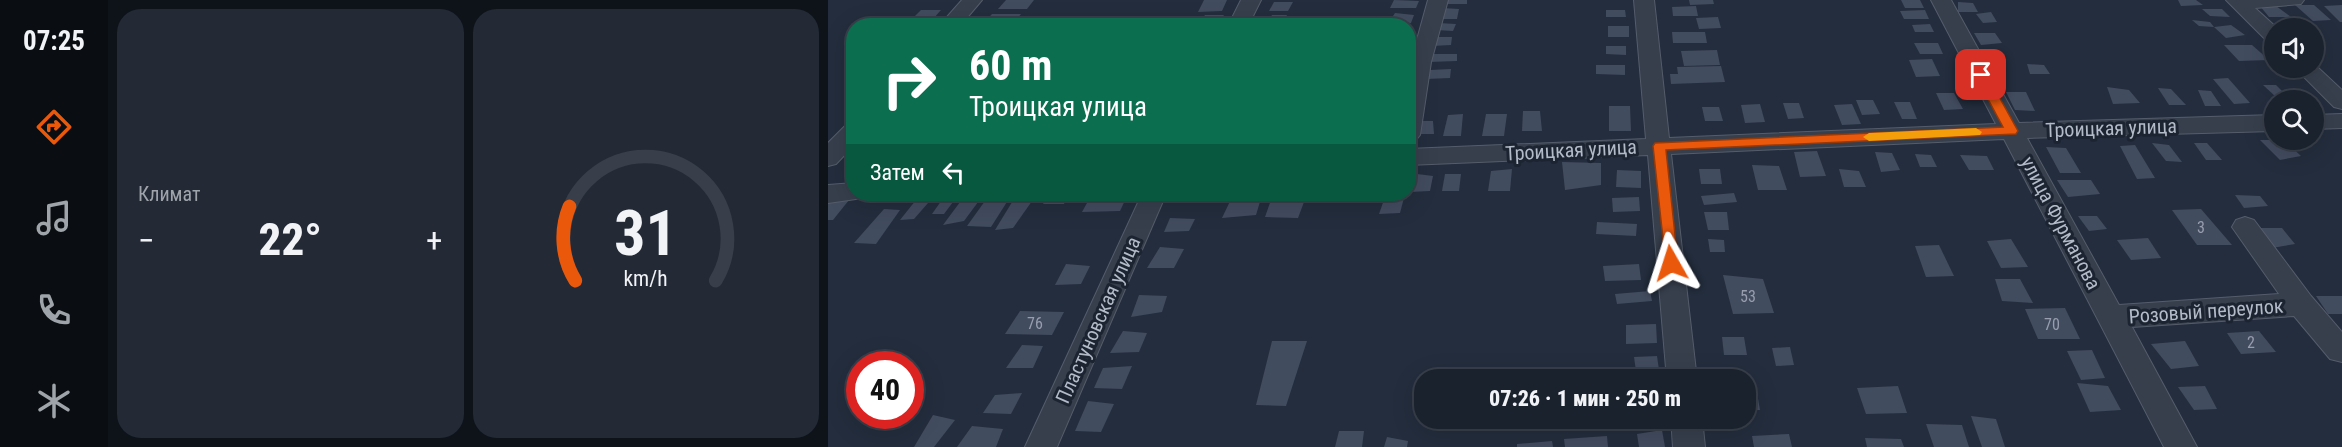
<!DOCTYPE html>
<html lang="ru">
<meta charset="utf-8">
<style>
:root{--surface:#1a222e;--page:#232a36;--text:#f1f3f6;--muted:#9fa4aa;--line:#383f4a;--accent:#ea580c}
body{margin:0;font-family:"Roboto Condensed",sans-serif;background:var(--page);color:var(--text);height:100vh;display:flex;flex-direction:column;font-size:22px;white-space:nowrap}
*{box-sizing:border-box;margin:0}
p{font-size:20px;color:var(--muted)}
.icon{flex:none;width:33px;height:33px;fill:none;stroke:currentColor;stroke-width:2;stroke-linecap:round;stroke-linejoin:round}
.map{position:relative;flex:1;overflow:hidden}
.side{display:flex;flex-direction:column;gap:9px;padding:9px;background:#0e1319;width:720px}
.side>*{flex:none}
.banner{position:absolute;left:18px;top:18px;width:570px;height:183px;border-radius:24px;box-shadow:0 6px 24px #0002,0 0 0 2px var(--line);background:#0b6e4f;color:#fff;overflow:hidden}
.buttons{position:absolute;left:1436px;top:18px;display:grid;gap:12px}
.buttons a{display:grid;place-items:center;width:60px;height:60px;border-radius:50%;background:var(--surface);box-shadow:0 6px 24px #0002,0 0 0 2px var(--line);font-size:30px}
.speed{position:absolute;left:18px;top:351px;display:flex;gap:12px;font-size:30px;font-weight:700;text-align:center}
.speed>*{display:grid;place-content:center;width:78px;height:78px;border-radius:50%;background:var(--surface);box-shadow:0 6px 24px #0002,0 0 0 2px var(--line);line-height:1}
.speed .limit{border:9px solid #d22;background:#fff;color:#111}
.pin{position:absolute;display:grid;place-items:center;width:51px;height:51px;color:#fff;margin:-26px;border-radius:12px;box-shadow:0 3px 9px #0006}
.me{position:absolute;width:66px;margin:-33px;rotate:354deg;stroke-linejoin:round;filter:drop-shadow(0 0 4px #0008)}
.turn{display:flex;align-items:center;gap:21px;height:126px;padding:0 24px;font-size:27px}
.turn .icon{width:78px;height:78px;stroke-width:2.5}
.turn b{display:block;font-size:42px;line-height:51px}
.then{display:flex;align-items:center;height:57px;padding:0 24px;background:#0003;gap:12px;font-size:22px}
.big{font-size:45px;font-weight:800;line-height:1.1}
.side .tile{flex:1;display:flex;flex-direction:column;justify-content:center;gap:9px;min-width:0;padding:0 21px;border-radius:24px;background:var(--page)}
.side .dial{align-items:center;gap:0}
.dial svg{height:156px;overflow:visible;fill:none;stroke:var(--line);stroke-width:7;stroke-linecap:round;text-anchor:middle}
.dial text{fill:var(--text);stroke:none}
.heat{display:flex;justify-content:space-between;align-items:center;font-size:33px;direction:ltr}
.side .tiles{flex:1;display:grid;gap:9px;grid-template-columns:repeat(2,1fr)}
.trip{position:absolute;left:586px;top:369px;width:342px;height:60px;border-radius:24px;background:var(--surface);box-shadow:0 6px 24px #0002,0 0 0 2px var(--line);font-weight:800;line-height:60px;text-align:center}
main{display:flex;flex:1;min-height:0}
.menu{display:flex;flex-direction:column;width:108px;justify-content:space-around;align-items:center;background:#0a0e12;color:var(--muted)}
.menu .icon{width:42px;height:42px}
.menu .on{color:var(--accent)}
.menu b{font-size:27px;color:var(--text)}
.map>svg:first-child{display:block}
.building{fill:#424c5f}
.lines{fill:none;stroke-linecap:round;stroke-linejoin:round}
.minor-casing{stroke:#555d6b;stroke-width:2}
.minor{fill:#373f4d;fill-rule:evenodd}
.route{fill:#ea580c;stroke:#983908;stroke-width:1.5}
.slow{fill:#f59e0b}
.labels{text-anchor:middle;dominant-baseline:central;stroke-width:6;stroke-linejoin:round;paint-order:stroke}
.number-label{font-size:16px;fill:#979eae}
.street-label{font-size:20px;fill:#b3bac8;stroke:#1c2432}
</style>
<main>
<nav class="menu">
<b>07:25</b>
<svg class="icon on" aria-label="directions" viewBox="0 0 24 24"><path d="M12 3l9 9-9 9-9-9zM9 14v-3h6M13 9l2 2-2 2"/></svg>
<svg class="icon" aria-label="music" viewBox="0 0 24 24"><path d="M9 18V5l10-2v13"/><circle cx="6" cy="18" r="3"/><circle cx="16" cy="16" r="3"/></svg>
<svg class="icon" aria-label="phone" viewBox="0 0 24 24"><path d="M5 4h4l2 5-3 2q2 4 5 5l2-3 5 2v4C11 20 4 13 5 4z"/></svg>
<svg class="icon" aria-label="climate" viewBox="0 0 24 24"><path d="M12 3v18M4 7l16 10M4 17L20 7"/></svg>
</nav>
<section class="side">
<div class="tiles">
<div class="tile"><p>Климат</p>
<div class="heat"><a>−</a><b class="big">22°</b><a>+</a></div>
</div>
<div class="tile dial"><svg viewBox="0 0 100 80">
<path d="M14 69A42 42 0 1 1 86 69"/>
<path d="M14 69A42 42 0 0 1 11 31" stroke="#ea580c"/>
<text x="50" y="56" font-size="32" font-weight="700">31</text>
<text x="50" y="72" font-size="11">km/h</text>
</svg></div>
</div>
</section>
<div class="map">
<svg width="1514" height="447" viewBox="0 0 1514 447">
<rect width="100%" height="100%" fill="#232d3d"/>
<g class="building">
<path d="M178 0H206L199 9H170Z"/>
<path d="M376 0H399L394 11 370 12Z"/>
<path d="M566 0 591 1 588 8H562Z"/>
<path d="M618 0H639V4H617Z"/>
<path d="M861 0H885L886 4 862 5Z"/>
<path d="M1073 0H1092L1096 8H1077Z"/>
<path d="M1350 0H1368L1375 5 1353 6Z"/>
<path d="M446 2H465L460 11H441Z"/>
<path d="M1130 2 1145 3 1150 12H1130Z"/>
<path d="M1467 5H1486L1503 20 1485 21Z"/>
<path d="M1514 5V22H1512L1496 6Z"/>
<path d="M868 6 870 16H845L844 7Z"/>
<path d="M1432 6H1448L1463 17H1441Z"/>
<path d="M614 8 631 9 629 19H611Z"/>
<path d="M1374 9H1394L1402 17 1382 16Z"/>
<path d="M93 10H113L105 19H84Z"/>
<path d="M778 10H797L798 17H778Z"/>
<path d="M1097 10 1101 19H1076L1072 11Z"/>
<path d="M1163 12 1169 22 1155 23 1148 14Z"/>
<path d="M567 13 586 15 583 23 561 22Z"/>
<path d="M164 14H193L185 24H155Z"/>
<path d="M377 15H396L390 24 371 23Z"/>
<path d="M444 15H459L454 26H438Z"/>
<path d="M890 17 893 28 871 29 868 18Z"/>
<path d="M1364 20 1382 22 1386 27 1403 25 1417 35 1398 38 1386 27 1371 26Z"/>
<path d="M610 23 628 24 625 31 608 30Z"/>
<path d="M1102 24 1106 32H1087L1084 25Z"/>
<rect x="780" y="26" width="21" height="11"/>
<path d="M844 32H877L879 43H845Z"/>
<path d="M1146 33H1167L1174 43 1153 45Z"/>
<path d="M607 37H624L623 45 604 46Z"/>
<path d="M1086 43H1110L1115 54H1092Z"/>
<path d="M1396 45H1424L1441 60 1411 61Z"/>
<path d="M778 46H798V55L778 54Z"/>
<path d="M889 50 892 65 856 66 853 51Z"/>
<path d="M604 54H629V61L601 62Z"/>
<path d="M1104 59 1112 76 1088 77 1081 60Z"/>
<path d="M1199 64 1216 65 1222 74H1202Z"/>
<path d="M768 65H797V75L768 74Z"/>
<path d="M893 66 897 82 843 84 842 74H850L849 67Z"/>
<path d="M623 69 622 78 598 79 602 70Z"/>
<path d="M1400 78 1422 103 1406 104 1385 79Z"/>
<path d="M1435 85H1448L1461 98 1448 97Z"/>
<path d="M1279 87 1301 90 1312 103 1285 104Z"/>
<path d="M1330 88 1343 89 1358 105H1341Z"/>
<path d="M1370 90 1383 91 1393 106H1377Z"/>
<path d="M1178 92H1198L1207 111 1187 110Z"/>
<path d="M1108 93H1126L1135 109 1116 110Z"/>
<path d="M1028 100H1045L1052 114 1034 115Z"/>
<path d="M1066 102H1082L1089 119H1074Z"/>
<path d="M955 103H971L976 118 960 119Z"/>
<path d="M932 104 937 122 917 123 913 105Z"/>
<path d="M1024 104 1033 124 1014 125 1006 105Z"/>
<path d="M781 106H802L803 131H781Z"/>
<path d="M874 107H891L895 121H877Z"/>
<path d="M695 111H712L714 131H694Z"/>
<path d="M635 114 633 136H615L620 115Z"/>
<path d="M658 114H679L676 136H654Z"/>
<path d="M592 121H605L606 134H589Z"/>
<path d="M1432 140H1456L1473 156 1452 160Z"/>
<path d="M1324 143 1341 145 1354 162 1338 161Z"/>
<path d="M1366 143H1379L1394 160H1378Z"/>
<path d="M1307 145 1327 178 1309 179 1292 146Z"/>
<path d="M1218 147 1238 148 1253 173H1232Z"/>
<path d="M989 151 998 176 972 177 966 152Z"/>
<path d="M1047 152 1064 153 1072 170 1053 172Z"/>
<path d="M1087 154 1103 155 1109 167H1092Z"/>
<path d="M1132 155 1159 156 1166 170H1141Z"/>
<path d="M734 162 773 163V185L737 190Z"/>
<path d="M924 165 951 166 959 190H930Z"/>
<path d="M684 169 682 191H660L663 171Z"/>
<path d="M871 169H892L894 184H873Z"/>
<path d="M1011 169 1031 171 1038 187H1016Z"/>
<path d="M789 170 813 171V188L788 187Z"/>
<path d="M589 174 605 176 602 191 582 192Z"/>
<path d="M617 174H633L631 191H614Z"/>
<path d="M1229 180H1263L1272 194 1240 197Z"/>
<path d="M906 193 909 202 876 205 873 196Z"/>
<path d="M118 194H131L116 214H104Z"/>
<path d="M138 194H156L136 221 115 225Z"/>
<path d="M162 194H184L163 227 139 226Z"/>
<path d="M189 194H209L185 228 167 230Z"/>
<path d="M221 194H239L236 204H215Z"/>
<path d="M264 194H300L292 211 254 212Z"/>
<path d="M354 194H378L376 200 349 201Z"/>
<path d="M445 194H479L470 218 437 217Z"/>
<path d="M526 194H548L546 199 524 198Z"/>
<path d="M558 194H577L572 213 551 214Z"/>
<path d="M92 195H107L86 219 72 220Z"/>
<path d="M405 195H434L428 215 394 218Z"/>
<path d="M1407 195 1432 196 1440 206 1416 208Z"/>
<path d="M811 197 812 211 785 212 784 198Z"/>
<path d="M0 199 21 200 5 220H0Z"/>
<path d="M56 209 72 210 48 244 26 243Z"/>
<path d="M1373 209 1404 245H1369L1344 210Z"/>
<path d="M876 212H899L901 230H880Z"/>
<path d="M1250 216H1269L1279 229 1261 231Z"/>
<path d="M342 218 367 219 361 231 336 232Z"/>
<path d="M769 222 809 224 808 236 768 234Z"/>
<path d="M1431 228H1454L1467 244 1444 248Z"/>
<path d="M1320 238 1333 258 1303 260 1289 240Z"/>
<path d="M880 239 896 240 897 252H882Z"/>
<path d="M1183 239 1200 267 1173 268 1159 241Z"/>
<path d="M1111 245 1126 276 1098 277 1087 246Z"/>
<path d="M332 247 356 249 346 268H319Z"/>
<path d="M238 264 262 266 253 284 227 285Z"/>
<path d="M811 264 813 280 777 281 775 266Z"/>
<path d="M895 275 935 279 946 313 905 314Z"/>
<path d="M1167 279H1192L1205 303 1174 301Z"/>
<path d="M822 291 824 301 789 304 787 294Z"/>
<path d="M311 295 339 296 334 312 303 317Z"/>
<path d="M1488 296H1514V314H1500Z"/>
<path d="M1237 308 1252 339H1210L1197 309Z"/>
<path d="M192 311 236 312 224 335 177 334Z"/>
<path d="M828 324 829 343 798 344V325Z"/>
<path d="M295 331 319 333 311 352 282 353Z"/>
<path d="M1431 331 1448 352 1413 354 1399 333Z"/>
<path d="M894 337H916L919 355H896Z"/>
<path d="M444 341H479L458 406 428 405Z"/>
<path d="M1357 341 1371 366 1343 369 1323 344Z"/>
<path d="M194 345 215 346 205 368H178Z"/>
<path d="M962 347 966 365 948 366 944 348Z"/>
<path d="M1264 350 1277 378 1253 380 1239 351Z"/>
<path d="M829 356 831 370 808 371 806 357Z"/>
<path d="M304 366 294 389 266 388 275 368Z"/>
<path d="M1249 383 1280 386 1293 410 1262 412Z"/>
<path d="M1070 386 1079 413 1038 414 1029 388Z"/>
<path d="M1377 386 1389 409 1366 410 1350 387Z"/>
<path d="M194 393 183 414 155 413 167 395Z"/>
<path d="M918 393H929L932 410H918Z"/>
<path d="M260 401 286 404 273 432 247 431Z"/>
<path d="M105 415 127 420 106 447H86Z"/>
<path d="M1143 416 1168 419 1177 447H1154Z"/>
<path d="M1098 424 1134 425 1141 447H1106Z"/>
<path d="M144 426 175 429 168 447H129Z"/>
<path d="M834 430 837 447H811L809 434Z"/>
<path d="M511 431H536L534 447H507Z"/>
<path d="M961 434 964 447H926L924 436Z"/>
<path d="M779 436 780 447H737L736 439Z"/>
<path d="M559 437 580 441 579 447H556Z"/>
<path d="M1037 438 1073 439 1076 447H1039Z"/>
<path d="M724 441 725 447H689V444Z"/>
</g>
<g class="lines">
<defs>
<g id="minor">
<path d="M134 0H154L132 26H111Z"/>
<path d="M413 0H433L420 26H400Z"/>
<path d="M600 0H620L603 62 592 135 588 140 580 143V72Z"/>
<path d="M806 0H826L841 138 1168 124 1103 0H1123L1191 123 1446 115V131L1199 138 1291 305 1451 294 1404 227 1408 220 1417 217 1426 220 1483 296 1514 332V362L1502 359 1466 316 1304 327 1369 447H1336L1176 139 843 154 869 380H839L820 155 580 165V149L818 139Z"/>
<path d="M1398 0H1476L1473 4 1427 8 1449 28H1446V43L1439 41Z"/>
<path d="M1485 63 1514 90V109L1506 107 1467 68H1485Z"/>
<path d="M1514 114V128L1485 129V115Z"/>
<path d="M26 123V145L8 164 0 166V143L18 125Z"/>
<path d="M26 183V194H37L35 198 0 203V185Z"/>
<path d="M314 194H338L229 447H197Z"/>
<path d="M843 418H874L877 447H845Z"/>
</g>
</defs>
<use href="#minor" class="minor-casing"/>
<use href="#minor" class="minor"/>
</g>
<path class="route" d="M1153 71 1159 75 1190 131 1188 134 838 150 850 263 848 267H838L825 146 827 143 1175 127 1147 75Z"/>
<path class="slow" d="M1148 128 1154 132 1152 135 1041 141 1035 137 1041 133Z"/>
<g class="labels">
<g class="number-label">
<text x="1373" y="227">3</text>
<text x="920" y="296">53</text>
<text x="207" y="323">76</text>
<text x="1224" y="324">70</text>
<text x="1423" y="342">2</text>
</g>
<g class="street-label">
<text transform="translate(1283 128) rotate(-2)">Троицкая улица</text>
<text transform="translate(743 150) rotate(-3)">Троицкая улица</text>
<text transform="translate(1233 223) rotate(62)">улица Фурманова</text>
<text transform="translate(1378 311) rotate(-4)">Розовый переулок</text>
<text transform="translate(270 320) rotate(-66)">Пластуновская улица</text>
</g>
</g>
</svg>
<div class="buttons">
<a><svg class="icon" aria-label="sound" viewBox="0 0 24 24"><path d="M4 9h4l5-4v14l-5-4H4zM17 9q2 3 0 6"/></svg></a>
<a><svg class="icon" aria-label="search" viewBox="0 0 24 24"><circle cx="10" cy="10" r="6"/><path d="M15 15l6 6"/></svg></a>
</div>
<div class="speed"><div class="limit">40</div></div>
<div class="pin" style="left:1153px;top:75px;background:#d93025"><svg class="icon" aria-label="arrive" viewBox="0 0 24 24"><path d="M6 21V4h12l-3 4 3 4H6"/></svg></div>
<svg class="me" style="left:843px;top:263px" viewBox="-20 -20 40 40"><path d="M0-17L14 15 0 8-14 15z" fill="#ea580c" stroke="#fff" stroke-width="4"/></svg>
<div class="trip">07:26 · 1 мин · 250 m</div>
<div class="banner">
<div class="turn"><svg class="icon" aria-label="right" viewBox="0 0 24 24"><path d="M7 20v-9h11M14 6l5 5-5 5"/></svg><div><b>60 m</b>Троицкая улица</div></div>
<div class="then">Затем<svg class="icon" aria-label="left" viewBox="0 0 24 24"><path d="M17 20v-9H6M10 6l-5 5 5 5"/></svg></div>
</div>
</div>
</main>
